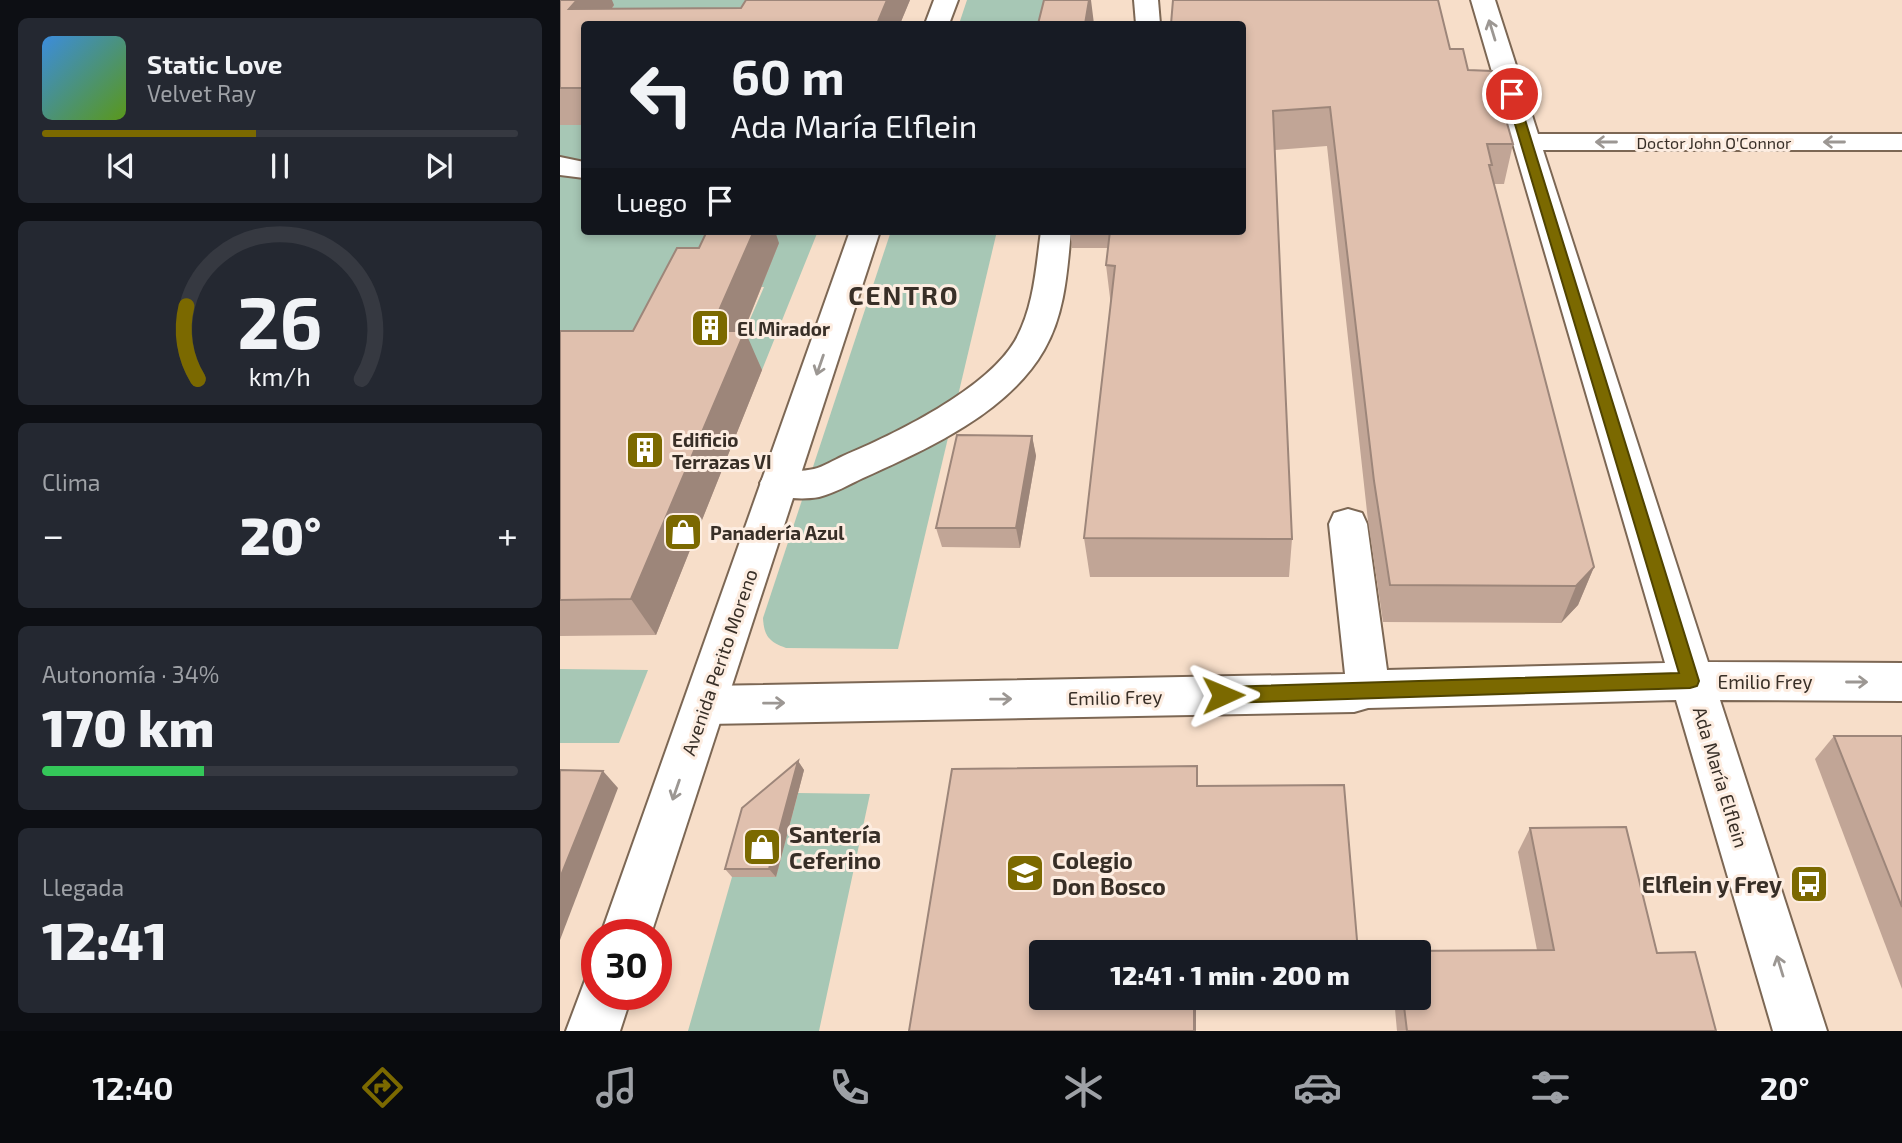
<!DOCTYPE html>
<html lang="es">
<meta charset="utf-8">
<style>
:root{--surface:#171b24;--page:#242831;--text:#f1f3f6;--muted:#9ea1a6;--line:#363941;--accent:#7b6900}
body{margin:0;font-family:"Exo 2",sans-serif;background:var(--page);color:var(--text);height:100vh;display:flex;flex-direction:column;font-size:26px;white-space:nowrap}
*{box-sizing:border-box;margin:0}
p{font-size:23px;color:var(--muted)}
.icon{flex:none;width:38px;height:38px;fill:none;stroke:currentColor;stroke-width:2;stroke-linecap:round;stroke-linejoin:round}
.map{position:relative;flex:1;overflow:hidden}
.panel{display:flex;flex-direction:column;gap:18px;padding:18px;background:#0d0f14;width:560px}
.panel>*{flex:none}
.top-card{position:absolute;left:21px;top:21px;width:665px;height:214px;border-radius:7px;box-shadow:0 4px 10px #0003;background:#171b24;color:var(--text);overflow:hidden}
.speed{position:absolute;left:21px;top:919px;display:flex;gap:14px;font-size:35px;font-weight:700;text-align:center}
.speed>*{display:grid;place-content:center;width:91px;height:91px;border-radius:50%;background:var(--surface);box-shadow:0 4px 10px #0003;line-height:1}
.speed .limit{border:10px solid #d22;background:#fff;color:#111}
.pin{position:absolute;display:grid;place-items:center;width:60px;height:60px;color:#fff;margin:-30px;border:4px solid #fff;border-radius:50%;box-shadow:0 2px 7px #0007}
.me{position:absolute;width:77px;margin:-38px;rotate:89deg;stroke-linejoin:round;filter:drop-shadow(0 0 5px #0008)}
.turn{display:flex;align-items:center;gap:24px;height:147px;padding:0 35px;font-size:32px}
.turn .icon{width:91px;height:91px;stroke-width:2.5}
.turn b{display:block;font-size:49px;line-height:60px}
.then{display:flex;align-items:center;height:66px;padding:0 35px;background:#0003;gap:14px;font-size:26px}
.big{font-size:52px;font-weight:800;line-height:1.1}
.panel .tile{flex:1;display:flex;flex-direction:column;justify-content:center;gap:10px;min-width:0;padding:0 24px;border-radius:10px;background:var(--page)}
.panel .dial{align-items:center;gap:0}
.dial svg{height:182px;overflow:visible;fill:none;stroke:var(--line);stroke-width:7;stroke-linecap:round;text-anchor:middle}
.dial text{fill:var(--text);stroke:none}
.song{display:flex;align-items:center;gap:21px}
.cover{width:84px;height:84px;border-radius:10px;background:linear-gradient(135deg,hsl(210 70% 55%),hsl(90 70% 35%))}
.played{height:7px;border-radius:4px;background:linear-gradient(90deg,var(--accent) 45%,var(--line) 45%)}
.keys{display:flex;justify-content:space-around;direction:ltr}
.heat{display:flex;justify-content:space-between;align-items:center;font-size:38px;direction:ltr}
.charge{height:10px;border-radius:5px;background:linear-gradient(90deg,#34c759 34%,var(--line) 0)}
.trip{position:absolute;left:469px;top:940px;width:402px;height:70px;border-radius:7px;background:var(--surface);box-shadow:0 4px 10px #0003;font-weight:800;line-height:70px;text-align:center}
.menu{display:flex;height:112px;justify-content:space-around;align-items:center;background:#090b0e;color:var(--muted)}
.menu .icon{width:49px;height:49px}
.menu .active{color:var(--accent)}
.menu b{font-size:32px;color:var(--text)}
main{display:flex;flex:1;min-height:0}
.map>svg:first-child{display:block}
.green{fill:#a7c7b5}
.lines{fill:none;stroke-linecap:round;stroke-linejoin:round}
.minor-casing{stroke:#7c6754;stroke-width:4}
.major-casing{stroke:#7c6754;stroke-width:4}
.minor{fill:#fff;fill-rule:evenodd}
.major{fill:#fff;fill-rule:evenodd}
.wall{fill:#c1a596}
.shaded-wall{fill:#9d867a}
.building{fill:#e0c0ae;stroke:#9d867a;stroke-width:2}
.oneway{stroke:#9c9793}
.route{fill:#7b6900;stroke:#504400;stroke-width:2}
.labels{text-anchor:middle;dominant-baseline:central;stroke-width:6;stroke-linejoin:round;paint-order:stroke}
.far-street-label{font-size:16px;fill:#382f27;stroke:#fdede1}
.poi-label{font-size:19px;font-weight:bold;fill:#382f27;stroke:#fdede1;text-anchor:start}
.street-label{font-size:19px;fill:#382f27;stroke:#fdede1}
.near-poi-label{font-size:23px;font-weight:bold;fill:#382f27;stroke:#fdede1;text-anchor:start}
.district-label{font-size:26px;font-weight:bold;letter-spacing:2px;fill:#382f27;stroke:#fdede1}
</style>
<main>
<section class="panel">
<div class="tile">
<div class="song"><i class="cover"></i><div><b>Static Love</b><p>Velvet Ray</p></div></div>
<div class="played"></div>
<div class="keys"><svg class="icon" aria-label="previous" viewBox="0 0 24 24"><path d="M18 5L8 12l10 7zM5 5v14"/></svg><svg class="icon" aria-label="pause" viewBox="0 0 24 24"><path d="M8 5v14M16 5v14"/></svg><svg class="icon" aria-label="next" viewBox="0 0 24 24"><path d="M6 5l10 7-10 7zM19 5v14"/></svg></div>
</div>
<div class="tile dial"><svg viewBox="0 0 100 80">
<path d="M14 69A42 42 0 1 1 86 69"/>
<path d="M14 69A42 42 0 0 1 9 37" stroke="#7b6900"/>
<text x="50" y="56" font-size="32" font-weight="700">26</text>
<text x="50" y="72" font-size="11">km/h</text>
</svg></div>
<div class="tile"><p>Clima</p>
<div class="heat"><a>−</a><b class="big">20°</b><a>+</a></div>
</div>
<div class="tile"><p>Autonomía · 34%</p><b class="big">170 km</b><div class="charge"></div></div>
<div class="tile"><p>Llegada</p><b class="big">12:41</b></div>
</section>
<div class="map">
<svg width="1342" height="1031" viewBox="0 0 1342 1031">
<rect width="100%" height="100%" fill="#f7dec9"/>
<g class="green">
<path d="M6 0H217L203 24H40Z"/>
<path d="M407 0H491L486 24H399Z"/>
<path d="M0 125H24V231H258L202 370H168L204 287H135L0 394Z"/>
<path d="M331 231H437L338 649 226 648C209 642 204 636 203 618Z"/>
<path d="M0 669 88 670 59 743H0Z"/>
<path d="M238 793 310 794 259 1031H128L172 877 216 876Z"/>
</g>
<g class="lines">
<defs>
<g id="minor">
<path d="M574 0H598L600 24H576Z"/>
<path d="M911 0H935L978 134H1342V150H983L1148 662 1342 663V701L1160 700 1267 1031H1213L1116 700 808 708 794 712 146 724 130 719 124 705 130 691 146 686 785 674 769 524 774 513 788 509 802 513 807 524 827 670 1105 663Z"/>
<path d="M0 157 24 162V178L0 175Z"/>
<path d="M481 231H511C507 272 505 314 484 350 448 413 367 449 303 478 288 485 275 493 259 497 242 500 222 498 206 493L200 483 206 473C222 468 237 473 254 469 263 467 274 460 283 456 335 434 426 390 455 341 474 308 476 267 481 231Z"/>
</g>
<g id="major">
<path d="M374 0H398L389 24H365Z"/>
<path d="M290 231H320L91 934H41Z"/>
<path d="M37 972V994H72L60 1031H6L27 975Z"/>
</g>
</defs>
<use href="#minor" class="minor-casing"/>
<use href="#major" class="major-casing"/>
<use href="#minor" class="minor"/>
<use href="#major" class="major"/>
</g>
<g class="wall">
<path d="M0 0 54 5 52 9 181 8 186 0H350L340 24H24V125H0Z"/>
<path d="M478 24H534L890 49 908 70 953 144 944 184H934L1034 567 1018 605 1001 623 823 622 808 521 767 146 715 150 732 539 729 577H530L524 538 551 306 546 265 548 248H512L510 231H682Z"/>
<path d="M219 243 184 331 202 370 96 635 0 636V331H73L139 248Z"/>
<path d="M472 436 476 456 460 548 382 547 376 528Z"/>
<path d="M1274 736H1342V989L1255 759Z"/>
<path d="M238 761 244 770 216 877H172L165 869Z"/>
<path d="M970 828 1097 953 1156 1031H837L834 998H859V952H838L839 951 977 950 958 852Z"/>
</g>
<g class="shaded-wall">
<path d="M17 0H52L54 5 40 24 9 9Z"/>
<path d="M327 0H350L340 24H317Z"/>
<path d="M529 0H531L534 24H525Z"/>
<path d="M194 231H215L219 243 168 370 150 331Z"/>
<path d="M185 331 202 370 96 635 71 599Z"/>
<path d="M472 436 476 456 460 548 456 528Z"/>
<path d="M1034 567 1018 605 1001 623 1016 586Z"/>
<path d="M238 761 244 770 216 877 209 869Z"/>
<path d="M43 771 58 788 0 940V878Z"/>
<rect x="634" y="998" width="2" height="33"/>
</g>
<g class="building">
<path d="M0 0H17L9 9 181 8 186 0H327L317 24H24V88H0Z"/>
<path d="M484 0H529L525 24H611L613 0H878L890 49H903L908 70 932 71 953 144H927L932 165H929L1034 567 1016 586 830 585 814 481 770 107 713 111 732 539 524 538 555 266 546 265 550 231H682V24H478Z"/>
<path d="M147 231H194L150 331H185L71 599 0 600V331H73L117 248H139Z"/>
<path d="M397 435 472 436 456 528H376Z"/>
<path d="M1274 736H1342V907Z"/>
<path d="M238 761 209 869H165L182 808Z"/>
<path d="M637 766V786L784 785 798 952H481V998H634V1031H349L392 769Z"/>
<path d="M0 770 43 771 0 878Z"/>
<path d="M1066 827 1097 953 1135 952 1156 1031H847L843 998H859V952H839V951L994 950 970 828Z"/>
</g>
<defs><path id="oneway-shaft" d="M-6 0H5M1.5-3L5.5 0L1.5 3" fill="none" stroke-width="1.6" stroke-linecap="round" stroke-linejoin="round" transform="scale(1.75)"/></defs>
<g class="oneway">
<use href="#oneway-shaft" transform="translate(932 30) rotate(-107)"/>
<use href="#oneway-shaft" transform="translate(1046 142) rotate(180)"/>
<use href="#oneway-shaft" transform="translate(1274 142) rotate(180)"/>
<use href="#oneway-shaft" transform="translate(260 365) rotate(109)"/>
<use href="#oneway-shaft" transform="translate(1297 682)"/>
<use href="#oneway-shaft" transform="translate(441 699) rotate(-1)"/>
<use href="#oneway-shaft" transform="translate(214 703) rotate(-1)"/>
<use href="#oneway-shaft" transform="translate(116 790) rotate(109)"/>
<use href="#oneway-shaft" transform="translate(1220 966) rotate(-107)"/>
</g>
<path class="route" d="M948 92 957 94 1139 681 1137 686 1130 688 663 703 657 701 654 695 657 690 663 687 1119 673 946 94Z"/>
<defs>
<symbol id="building-square" viewBox="-11 -11 22 22"><rect x="-9" y="-9" width="18" height="18" rx="4" fill="#7b6900" stroke="#fdede1"/><path d="M-4-6H4V6H1V3H-1V6H-4ZM-2.5-4.3h1.7v1.8h-1.7ZM.8-4.3h1.7v1.8H.8ZM-2.5-1h1.7V.8h-1.7ZM.8-1h1.7V.8H.8Z" fill="#fff"/></symbol>
<symbol id="shop-square" viewBox="-11 -11 22 22"><rect x="-9" y="-9" width="18" height="18" rx="4" fill="#7b6900" stroke="#fdede1"/><path d="M-5-2.5h2.3a2.7 3.5 0 0 1 5.4 0H5L5.5 6h-11ZM-1.5-2.5h3a1.5 2.3 0 0 0-3 0Z" fill="#fff"/></symbol>
<symbol id="school-square" viewBox="-11 -11 22 22"><rect x="-9" y="-9" width="18" height="18" rx="4" fill="#7b6900" stroke="#fdede1"/><path d="M0-5L7-2L0 1L-7-2ZM-4 1L0 2.5L4 1V4Q0 6-4 4Z" fill="#fff"/></symbol>
<symbol id="bus-square" viewBox="-11 -11 22 22"><rect x="-9" y="-9" width="18" height="18" rx="4" fill="#7b6900" stroke="#fdede1"/><path d="M-5-6H5V4H4V6H2V4H-2V6H-4V4H-5ZM-3.5-4V0h7V-4ZM-3.5 1.2v1.5H-2V1.2ZM2 1.2v1.5H3.5V1.2Z" fill="#fff"/></symbol>
</defs>
<g fill-rule="evenodd">
<use href="#building-square" x="128" y="306" width="44" height="44"/>
<use href="#building-square" x="63" y="428" width="44" height="44"/>
<use href="#shop-square" x="101" y="510" width="44" height="44"/>
<use href="#shop-square" x="180" y="825" width="44" height="44"/>
<use href="#school-square" x="443" y="851" width="44" height="44"/>
<use href="#bus-square" x="1227" y="862" width="44" height="44"/>
</g>
<g class="labels">
<g class="far-street-label">
<text x="1154" y="142">Doctor John O'Connor</text>
</g>
<g class="poi-label">
<text x="177" y="328">El Mirador</text>
<text x="112" y="439">Edificio<tspan x="112" dy="22">Terrazas VI</tspan></text>
<text x="150" y="532">Panadería Azul</text>
</g>
<g class="street-label">
<text transform="translate(159 662) rotate(-71)">Avenida Perito Moreno</text>
<text x="1205" y="681">Emilio Frey</text>
<text transform="translate(555 697) rotate(-1)">Emilio Frey</text>
<text transform="translate(1161 777) rotate(73)">Ada María Elflein</text>
</g>
<g class="near-poi-label">
<text x="229" y="834">Santería<tspan x="229" dy="26">Ceferino</tspan></text>
<text x="492" y="860">Colegio<tspan x="492" dy="26">Don Bosco</tspan></text>
<text x="1222" y="884" text-anchor="end">Elflein y Frey</text>
</g>
<g class="district-label">
<text x="344" y="294">CENTRO</text>
</g>
</g>
</svg>
<div class="speed"><div class="limit">30</div></div>
<div class="pin" style="left:952px;top:94px;background:#d93025"><svg class="icon" aria-label="arrive" viewBox="0 0 24 24"><path d="M6 21V4h12l-3 4 3 4H6"/></svg></div>
<svg class="me" style="left:663px;top:695px" viewBox="-20 -20 40 40"><path d="M0-17L14 15 0 8-14 15z" fill="#7b6900" stroke="#fff" stroke-width="4"/></svg>
<div class="trip">12:41 · 1 min · 200 m</div>
<div class="top-card">
<div class="turn"><svg class="icon" aria-label="left" viewBox="0 0 24 24"><path d="M17 20v-9H6M10 6l-5 5 5 5"/></svg><div><b>60 m</b>Ada María Elflein</div></div>
<div class="then">Luego<svg class="icon" aria-label="arrive" viewBox="0 0 24 24"><path d="M6 21V4h12l-3 4 3 4H6"/></svg></div>
</div>
</div>
</main>
<nav class="menu">
<b>12:40</b>
<svg class="icon active" aria-label="directions" viewBox="0 0 24 24"><path d="M12 3l9 9-9 9-9-9zM9 14v-3h6M13 9l2 2-2 2"/></svg>
<svg class="icon" aria-label="music" viewBox="0 0 24 24"><path d="M9 18V5l10-2v13"/><circle cx="6" cy="18" r="3"/><circle cx="16" cy="16" r="3"/></svg>
<svg class="icon" aria-label="phone" viewBox="0 0 24 24"><path d="M5 4h4l2 5-3 2q2 4 5 5l2-3 5 2v4C11 20 4 13 5 4z"/></svg>
<svg class="icon" aria-label="climate" viewBox="0 0 24 24"><path d="M12 3v18M4 7l16 10M4 17L20 7"/></svg>
<svg class="icon" aria-label="car" viewBox="0 0 24 24"><path d="M5 17H2v-5l4-1 3-4h7l3 4 3 1v5h-3M9 17h6M6 11h13"/><circle cx="7" cy="17" r="2"/><circle cx="17" cy="17" r="2"/></svg>
<svg class="icon" aria-label="filters" viewBox="0 0 24 24"><path d="M4 7h16M4 17h16"/><circle cx="9" cy="7" r="2"/><circle cx="15" cy="17" r="2"/></svg>
<b>20°</b>
</nav>
